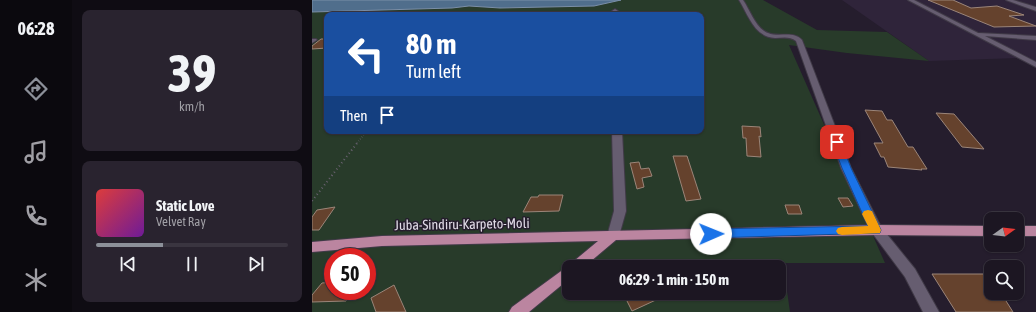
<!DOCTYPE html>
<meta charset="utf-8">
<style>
:root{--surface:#1c1622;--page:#29232f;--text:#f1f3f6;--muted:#a09fa5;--line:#3a3540;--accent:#8c9099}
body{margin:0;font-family:"Asap Condensed",sans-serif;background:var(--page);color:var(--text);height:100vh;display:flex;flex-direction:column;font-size:15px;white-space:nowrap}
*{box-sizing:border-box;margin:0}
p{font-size:13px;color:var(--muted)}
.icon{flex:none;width:22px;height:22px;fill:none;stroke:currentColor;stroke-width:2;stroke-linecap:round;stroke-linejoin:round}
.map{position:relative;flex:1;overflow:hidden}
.details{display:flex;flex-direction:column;gap:10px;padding:10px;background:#0f0c13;width:240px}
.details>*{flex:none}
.hud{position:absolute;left:12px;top:12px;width:380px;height:122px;border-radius:8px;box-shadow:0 1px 3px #0004,0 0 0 1px var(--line);background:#1a4fa0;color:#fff;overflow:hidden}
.needle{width:26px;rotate:75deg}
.controls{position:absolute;left:672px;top:212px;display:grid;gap:8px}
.controls a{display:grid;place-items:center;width:40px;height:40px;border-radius:8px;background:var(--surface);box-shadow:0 1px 3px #0004,0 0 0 1px var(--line);font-size:20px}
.speed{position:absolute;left:12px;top:248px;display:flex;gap:8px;font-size:20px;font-weight:700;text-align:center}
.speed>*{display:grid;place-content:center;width:52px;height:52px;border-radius:50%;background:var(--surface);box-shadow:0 1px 3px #0004,0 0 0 1px var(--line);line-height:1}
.speed .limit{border:6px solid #d22;background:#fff;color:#111}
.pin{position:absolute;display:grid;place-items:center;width:34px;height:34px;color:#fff;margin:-17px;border-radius:8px;box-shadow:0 2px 6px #0006}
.me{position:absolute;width:44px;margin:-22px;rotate:89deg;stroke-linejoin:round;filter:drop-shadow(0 0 3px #0008)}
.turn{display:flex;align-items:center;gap:14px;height:84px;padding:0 16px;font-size:18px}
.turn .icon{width:52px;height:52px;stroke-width:2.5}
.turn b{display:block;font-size:28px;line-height:34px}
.then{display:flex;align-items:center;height:38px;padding:0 16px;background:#0003;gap:8px;font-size:15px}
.details .widget{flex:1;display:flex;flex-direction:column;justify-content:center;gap:6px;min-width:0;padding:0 14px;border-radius:8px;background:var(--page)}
.details .dial{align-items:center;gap:0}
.dial b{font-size:52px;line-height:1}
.song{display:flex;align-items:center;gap:12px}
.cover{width:48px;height:48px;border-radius:6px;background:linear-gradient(135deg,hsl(0 70% 55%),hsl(280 70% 35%))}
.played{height:4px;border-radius:2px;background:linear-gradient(90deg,var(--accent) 35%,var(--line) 35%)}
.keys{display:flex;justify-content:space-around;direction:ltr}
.trip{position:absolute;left:250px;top:260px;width:224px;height:40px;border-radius:8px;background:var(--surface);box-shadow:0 1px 3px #0004,0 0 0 1px var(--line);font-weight:700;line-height:40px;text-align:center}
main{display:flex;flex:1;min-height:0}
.tab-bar{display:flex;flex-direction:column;width:72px;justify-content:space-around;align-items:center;background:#0b090e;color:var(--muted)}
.tab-bar .icon{width:28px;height:28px}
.tab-bar .active{color:var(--accent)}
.tab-bar b{font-size:18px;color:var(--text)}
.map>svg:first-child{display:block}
.built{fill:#2f243a}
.green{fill:#283b2a;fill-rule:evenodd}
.water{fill:#506e8c;stroke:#7b8fa7}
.building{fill:#65422d;stroke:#9b8579}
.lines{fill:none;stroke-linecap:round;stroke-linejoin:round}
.minor-casing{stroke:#403a47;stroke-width:2}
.major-casing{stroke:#403a47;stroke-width:2}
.path-far1{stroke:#696270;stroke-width:1.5;stroke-dasharray:0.5 2;stroke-linecap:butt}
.path{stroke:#696270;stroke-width:2;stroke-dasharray:1 3;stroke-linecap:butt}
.minor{fill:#665d70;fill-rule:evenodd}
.major{fill:#bb85a0;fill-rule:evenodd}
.route{fill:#1a73e8;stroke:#114b97}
.slow{fill:#f59e0b}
.labels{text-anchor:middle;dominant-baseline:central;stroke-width:3;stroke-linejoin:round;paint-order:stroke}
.near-street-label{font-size:14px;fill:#e0dbe6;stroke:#251d2d}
</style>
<main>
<nav class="tab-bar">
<b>06:28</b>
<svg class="icon active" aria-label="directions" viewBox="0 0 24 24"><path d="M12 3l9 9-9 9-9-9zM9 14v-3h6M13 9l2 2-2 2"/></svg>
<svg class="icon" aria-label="music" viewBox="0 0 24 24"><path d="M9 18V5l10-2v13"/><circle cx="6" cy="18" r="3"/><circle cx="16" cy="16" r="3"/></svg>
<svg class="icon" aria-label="phone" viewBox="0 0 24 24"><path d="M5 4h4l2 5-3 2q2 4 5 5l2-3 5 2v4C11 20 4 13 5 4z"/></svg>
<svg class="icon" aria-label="climate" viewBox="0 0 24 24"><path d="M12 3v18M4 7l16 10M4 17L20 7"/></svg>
</nav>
<section class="details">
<div class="widget dial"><b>39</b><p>km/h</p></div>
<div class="widget">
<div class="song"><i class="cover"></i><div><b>Static Love</b><p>Velvet Ray</p></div></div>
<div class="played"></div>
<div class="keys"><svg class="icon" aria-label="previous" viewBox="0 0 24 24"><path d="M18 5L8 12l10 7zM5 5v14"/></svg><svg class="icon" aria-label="pause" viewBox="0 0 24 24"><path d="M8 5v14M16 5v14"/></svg><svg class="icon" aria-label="next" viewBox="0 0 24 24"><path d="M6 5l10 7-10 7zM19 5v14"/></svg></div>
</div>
</section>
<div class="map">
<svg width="724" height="312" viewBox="0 0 724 312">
<rect width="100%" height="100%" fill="#251d2d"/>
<path class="built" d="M530 0H724V66L708 58 617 61Z"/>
<path class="green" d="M309 0H451L505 30 575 32 617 61 535 53 477 45 573 263H471L478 312H0V12L140 8 157 6 188 8 282 6ZM15 15H389V131H15ZM21 257H55V291H21ZM257 267H467V293H257Z"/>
<path class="water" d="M0 0H309L282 6 188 8 157 6 140 8 0 12Z"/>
<g class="building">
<path d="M616 0H641L659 8 685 6 712 15 697 16 724 26 682 27Z"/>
<path d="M9 39H15V48L0 49V46Z"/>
<path d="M553 110 570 111 575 120H580L596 147H601L615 169H609L610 170 576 167 572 157H569L562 143H571Z"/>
<path d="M624 113 642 114 672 149 650 147Z"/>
<path d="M430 126 448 127 449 137 447 136 449 157 435 156 434 138H431Z"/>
<path d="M361 156H375L389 199 374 201Z"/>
<path d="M327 162 329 169 337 168 340 176 330 178 332 187 325 189 318 163Z"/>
<path d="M227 195H251L247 211 211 212 219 197H226Z"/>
<path d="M526 198H536L541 206 531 207Z"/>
<path d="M473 205H487L490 214H476Z"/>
<path d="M23 207 7 230H0V217L5 210Z"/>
<path d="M620 274H679V293H689L701 312H644Z"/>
<path d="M21 282V291H41L34 301 0 302V295L10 283Z"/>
<path d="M82 285 94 312H64L59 298Z"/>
<path d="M326 293H359L320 311 314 299Z"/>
</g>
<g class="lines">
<defs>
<g id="minor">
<path d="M427 0H431C438 10 444 29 456 33 468 38 480 30 490 40L539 168 569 227 603 269 627 312H611L593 277 558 230 529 168 484 41C478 36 470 38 463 38 442 37 436 14 427 0Z"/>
<path d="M596 0H602L666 33 724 36V40L673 36 724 62V67Z"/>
<path d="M694 0H701L724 7V11Z"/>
<path d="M303 9 306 11V15H300V11Z"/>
<path d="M0 39H4L5 40 0 43Z"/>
<path d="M300 131H310L314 211 307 236 305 239 301 241 297 239 295 236 302 211Z"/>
</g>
<g id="major">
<path d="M564 225 679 226V236L564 235 304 240 272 267H257V279L217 312H197L200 307 256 266 286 241 70 246 0 252V242L70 236Z"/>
<rect x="705" y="226" width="19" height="10"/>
</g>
</defs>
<use href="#minor" class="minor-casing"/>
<use href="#major" class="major-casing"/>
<path class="path-far1" d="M45 143 55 131"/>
<path class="path" d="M0 201 46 142"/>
<use href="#minor" class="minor"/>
<use href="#major" class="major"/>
</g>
<path class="route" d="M525 139 529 142 539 168 569 230 568 233 399 238 395 237 393 234 395 231 399 229 556 226 530 168 520 142Z"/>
<path class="slow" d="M556 210 560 211 569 230 568 233 530 235 526 234 524 231 526 228 530 227 556 226 550 214 552 211Z"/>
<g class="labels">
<g class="near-street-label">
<text transform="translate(150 224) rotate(-1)">Juba-Sindiru-Karpeto-Moli</text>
</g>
</g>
</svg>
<div class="controls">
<a><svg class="needle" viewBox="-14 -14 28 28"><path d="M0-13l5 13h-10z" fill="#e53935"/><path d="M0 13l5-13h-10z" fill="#a09fa5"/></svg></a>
<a><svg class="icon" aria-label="search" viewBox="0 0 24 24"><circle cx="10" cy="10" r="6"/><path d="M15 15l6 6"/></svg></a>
</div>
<div class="speed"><div class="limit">50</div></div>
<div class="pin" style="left:525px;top:142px;background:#d93025"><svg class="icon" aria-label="arrive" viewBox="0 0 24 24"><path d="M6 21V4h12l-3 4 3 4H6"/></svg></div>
<svg class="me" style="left:399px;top:234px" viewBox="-20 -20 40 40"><circle r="19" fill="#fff"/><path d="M0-13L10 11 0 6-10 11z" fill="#1a73e8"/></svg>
<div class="trip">06:29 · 1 min · 150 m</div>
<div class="hud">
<div class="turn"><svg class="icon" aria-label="left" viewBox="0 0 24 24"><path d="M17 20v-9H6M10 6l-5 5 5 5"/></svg><div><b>80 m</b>Turn left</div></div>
<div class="then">Then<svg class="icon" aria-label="arrive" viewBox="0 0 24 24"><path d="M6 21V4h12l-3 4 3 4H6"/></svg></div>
</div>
</div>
</main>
